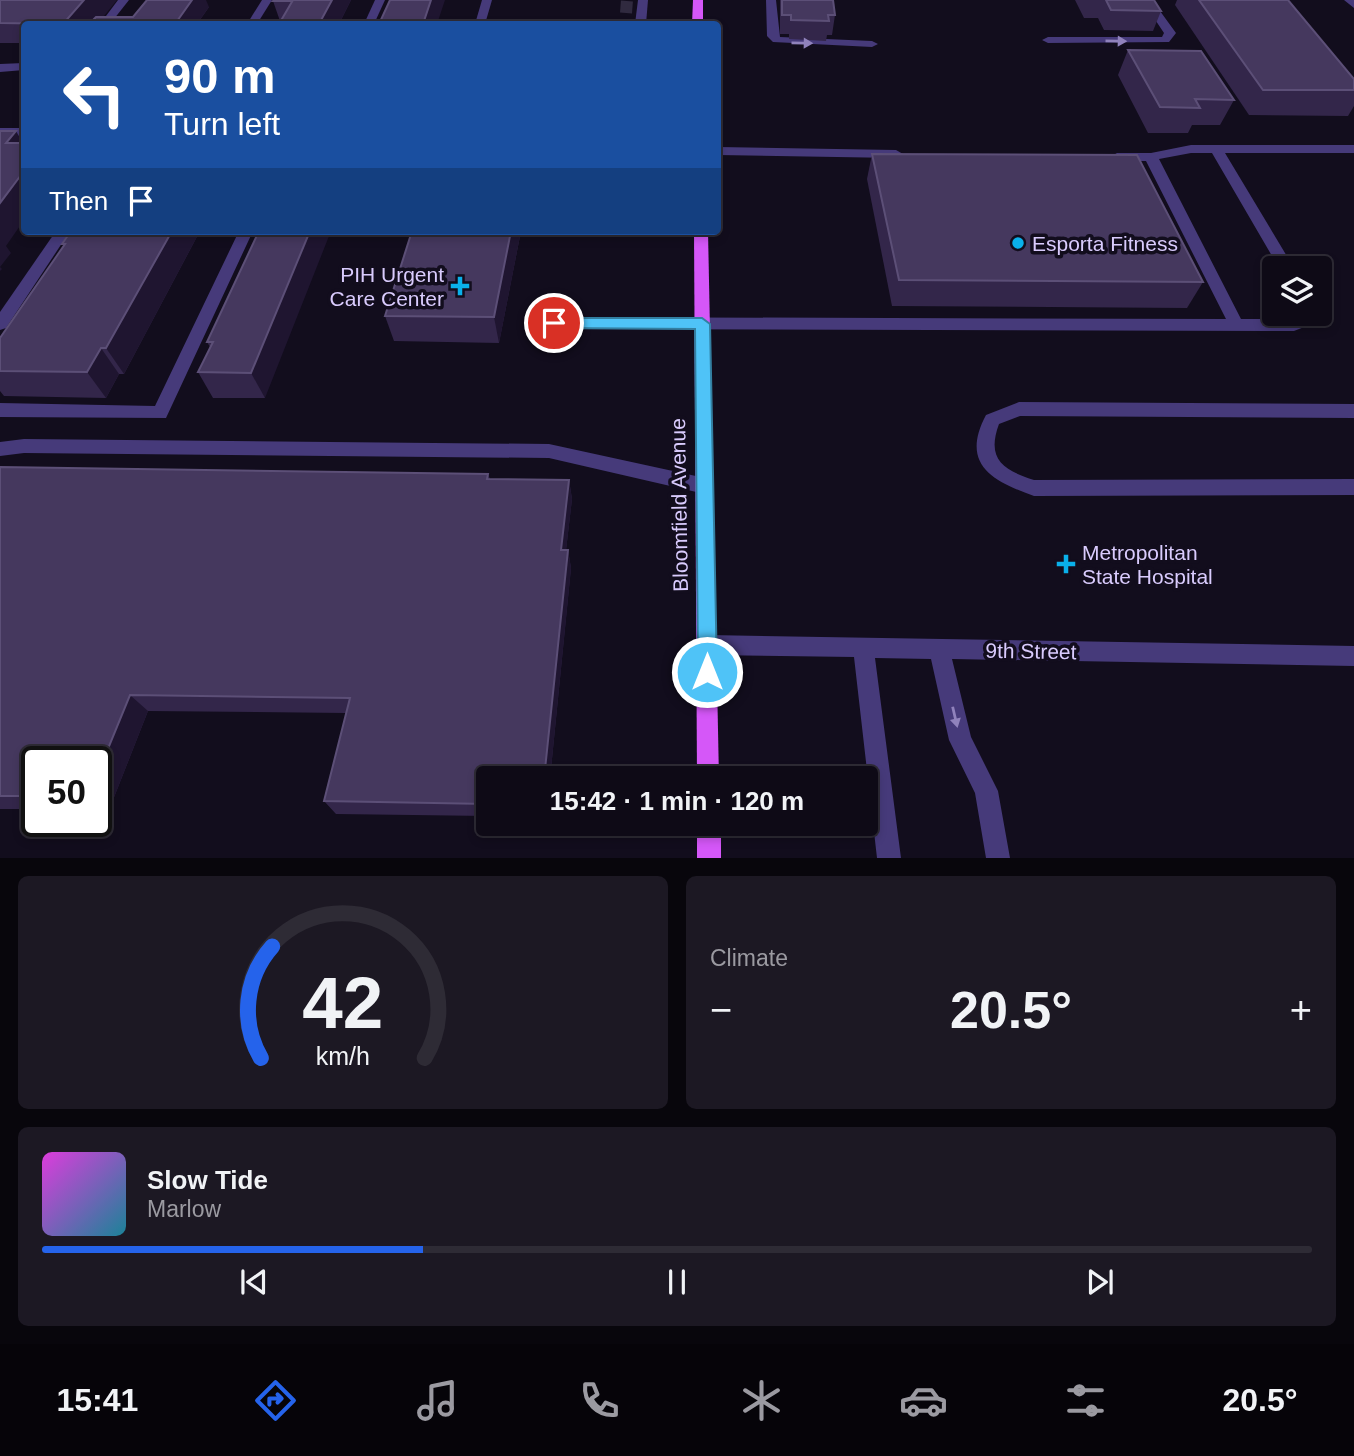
<!DOCTYPE html>
<meta charset="utf-8">
<style>
:root{--surface:#0e0a16;--page:#1c1823;--text:#f1f3f6;--muted:#9b9aa1;--line:#2e2b35;--accent:#2563eb}
body{margin:0;font-family:Helvetica,sans-serif;background:var(--page);color:var(--text);height:100vh;display:flex;flex-direction:column;font-size:26px;white-space:nowrap}
*{box-sizing:border-box;margin:0}
p{font-size:23px;color:var(--muted)}
.icon{flex:none;width:38px;height:38px;fill:none;stroke:currentColor;stroke-width:2;stroke-linecap:round;stroke-linejoin:round}
.map{position:relative;height:858px;overflow:hidden}
.sheet{display:flex;flex-direction:column;gap:18px;padding:18px;background:#08060c;flex:1}
.sheet>*{flex:none}
.banner{position:absolute;left:21px;top:21px;width:700px;height:214px;border-radius:7px;box-shadow:0 4px 10px #0003,0 0 0 2px var(--line);background:#1a4fa0;color:#fff;overflow:hidden}
.controls{position:absolute;left:1262px;top:256px;display:grid;gap:14px}
.controls a{display:grid;place-items:center;width:70px;height:70px;border-radius:7px;background:var(--surface);box-shadow:0 4px 10px #0003,0 0 0 2px var(--line);font-size:35px}
.speed{position:absolute;left:21px;top:746px;display:flex;gap:14px;font-size:35px;font-weight:700;text-align:center}
.speed>*{display:grid;place-content:center;width:91px;height:91px;border-radius:50%;background:var(--surface);box-shadow:0 4px 10px #0003,0 0 0 2px var(--line);line-height:1}
.speed .limit{border:4px solid #111;border-radius:10px;background:#fff;color:#111}
.pin{position:absolute;display:grid;place-items:center;width:60px;height:60px;color:#fff;margin:-30px;border:4px solid #fff;border-radius:50%;box-shadow:0 2px 7px #0007}
.me{position:absolute;width:77px;margin:-38px;rotate:0deg;stroke-linejoin:round;filter:drop-shadow(0 0 5px #0008)}
.turn{display:flex;align-items:center;gap:24px;height:147px;padding:0 28px;font-size:32px}
.turn .icon{width:91px;height:91px;stroke-width:2.5}
.turn b{display:block;font-size:49px;line-height:60px}
.then{display:flex;align-items:center;height:66px;padding:0 28px;background:#0003;gap:14px;font-size:26px}
.big{font-size:52px;font-weight:800;line-height:1.1}
.sheet .widget{flex:1;display:flex;flex-direction:column;justify-content:center;gap:10px;min-width:0;padding:0 24px;border-radius:10px;background:var(--page)}
.sheet .dial{align-items:center;gap:0}
.dial svg{height:182px;overflow:visible;fill:none;stroke:var(--line);stroke-width:7;stroke-linecap:round;text-anchor:middle}
.dial text{fill:var(--text);stroke:none}
.song{display:flex;align-items:center;gap:21px}
.cover{width:84px;height:84px;border-radius:10px;background:linear-gradient(135deg,hsl(300 70% 55%),hsl(190 70% 35%))}
.played{height:7px;border-radius:4px;background:linear-gradient(90deg,var(--accent) 30%,var(--line) 30%)}
.keys{display:flex;justify-content:space-around;direction:ltr}
.heat{display:flex;justify-content:space-between;align-items:center;font-size:38px;direction:ltr}
.sheet .tiles{flex:1;display:grid;gap:18px;grid-template-columns:1fr 1fr}
.widget:last-child{grid-column:span 2}
.trip{position:absolute;left:476px;top:766px;width:402px;height:70px;border-radius:7px;background:var(--surface);box-shadow:0 4px 10px #0003,0 0 0 2px var(--line);font-weight:800;line-height:70px;text-align:center}
.tabs{display:flex;height:112px;justify-content:space-around;align-items:center;background:#060409;color:var(--muted)}
.tabs .icon{width:49px;height:49px}
.tabs .active{color:var(--accent)}
.tabs b{font-size:32px;color:var(--text)}
.map>svg:first-child{display:block}
.lines{fill:none;stroke-linecap:round;stroke-linejoin:round}
.minor-tunnel{stroke:#302a3f;stroke-width:12;stroke-dasharray:12 6;stroke-linecap:butt}
.minor{fill:#463a7a;fill-rule:evenodd}
.major{fill:#d557f8;fill-rule:evenodd}
.wall{fill:#33264a}
.shaded-wall{fill:#1f1530}
.building{fill:#45385e;stroke:#5c4f77;stroke-width:2}
.oneway{fill:#9082bc}
.route{fill:#4fc3f7;stroke:#337fa1;stroke-width:2}
.poi-dot{fill:#0ab0ea;stroke:#120d1d;stroke-width:2.5}
.labels{text-anchor:middle;dominant-baseline:central;stroke-width:7;stroke-linejoin:round;paint-order:stroke}
.poi-label{font-size:21px;fill:#d9cbfd;stroke:#120d1d;text-anchor:start}
.street-label{font-size:21px;fill:#d9cbfd;stroke:#120d1d}
</style>
<div class="map">
<svg width="1354" height="858" viewBox="0 0 1354 858">
<rect width="100%" height="100%" fill="#120d1d"/>
<g class="lines">
<path class="minor-tunnel" d="M626 13 627 0"/>
<g class="minor">
<path d="M118 0H129L110 24H100Z"/>
<path d="M262 0H272L257 24H247Z"/>
<path d="M375 0H385L374 24H364Z"/>
<path d="M482 0H492L485 24H475Z"/>
<path d="M638 0H648L646 24H635Z"/>
<path d="M766 0H776L780 37 872 41 878 44 872 47 773 42 767 36Z"/>
<path d="M1142 0H1152L1176 33 1169 42 1048 43 1042 40 1048 37H1162L1164 33Z"/>
<path d="M1344 0H1354V8Z"/>
<path d="M0 64 24 63V70L0 72Z"/>
<rect x="0" y="128" width="24" height="8"/>
<path d="M1191 145H1354V153H1225L1294 268H1279L1212 153H1191L1159 159 1241 319H1292L1306 313H1320V309L1324 316 1322 320 1294 331 554 329 546 323 554 317 1226 319 1146 161H1117L1110 157 1117 153H1151Z"/>
<path d="M718 147 896 150 903 154 896 158 718 155Z"/>
<path d="M56 231H70L6 328 0 330V312Z"/>
<path d="M239 231H253L166 418 0 417V403L155 406Z"/>
<path d="M1019 402 1354 404V418L1020 416 999 424C986 459 1003 470 1034 480L1354 479V495L1034 496C992 481 960 464 986 415Z"/>
<path d="M24 439 549 444 705 478 711 481 714 486 711 491 705 494 549 458 24 453 0 456V442Z"/>
<path d="M707 635 1354 646V666L952 659 971 737 998 791 1010 858H986L975 793 949 740 931 659 875 658 901 858H877L854 657 707 655 700 652 697 645 700 638Z"/>
</g>
<g class="major">
<path d="M693 0H703V24H692Z"/>
<path d="M694 231H708L719 779H697Z"/>
<rect x="697" y="824" width="24" height="34"/>
</g>
</g>
<g class="wall">
<path d="M0 0 104 16 96 17H133L209 7 197 24H24V43H0Z"/>
<path d="M351 0 339 24H279L281 21H280L273 1Z"/>
<path d="M780 0H833L835 15 832 35H827L826 41 789 39V34H780Z"/>
<path d="M1075 0H1154L1161 11 1153 31 1104 30 1098 18H1084Z"/>
<path d="M1177 0H1288L1354 79V106L1348 116 1249 115 1175 5Z"/>
<path d="M1128 50 1234 100 1220 125H1192L1188 133H1148L1118 75Z"/>
<path d="M872 154 1203 282 1187 308 892 306 867 179Z"/>
<path d="M71 231H200L124 374H119L106 398 4 396 0 391V338L64 246 62 244Z"/>
<path d="M259 231 265 398H213L198 372 210 347 207 342Z"/>
<path d="M521 231 499 343 394 341 385 316Z"/>
<path d="M0 467 488 474 490 479 569 480 572 499 566 550H568L571 568 550 779H488V816L336 814 324 801 346 713 148 711 109 810H96V761H37V809H0Z"/>
</g>
<g class="shaded-wall">
<path d="M84 0H117L104 16 96 17 89 24H63Z"/>
<path d="M192 0H206L209 7 197 24H175Z"/>
<path d="M332 0H351L339 24H319Z"/>
<path d="M431 0H445L437 24H423Z"/>
<path d="M16 131 24 145V167L0 136Z"/>
<path d="M24 171V220L6 246 11 253 0 267 2 269 0 271V203Z"/>
<path d="M172 231H200L124 374 106 348Z"/>
<path d="M310 231H331L265 398 251 373Z"/>
<path d="M511 231H521L499 343 494 317Z"/>
<path d="M101 348 119 374 106 398 87 372Z"/>
<path d="M569 480 572 499 564 568 561 550Z"/>
<path d="M568 550 571 568 550 779H544Z"/>
<path d="M130 695 148 711 109 810 96 802V778Z"/>
</g>
<g class="building">
<path d="M0 0H84L63 24 0 23Z"/>
<path d="M147 0H192L175 24H89L96 17H133Z"/>
<path d="M274 0H293L292 1H273Z"/>
<path d="M293 0H332L319 24H279Z"/>
<path d="M390 0H431L423 24H379Z"/>
<path d="M782 0H833L835 15H828L829 21 791 20V15H782Z"/>
<path d="M1106 0H1154L1161 11 1111 10Z"/>
<path d="M1199 0H1288L1354 79V90H1263Z"/>
<path d="M1128 50 1201 51 1234 100 1195 99 1200 108 1160 107Z"/>
<path d="M0 131H16L6 143H24V171L0 203Z"/>
<path d="M872 154 1137 155 1203 282 899 280Z"/>
<path d="M71 231H172L106 348H101L87 372 0 371V338L65 244H62Z"/>
<path d="M259 231H310L251 373 198 372 213 342H207Z"/>
<path d="M412 231H511L494 317 385 316Z"/>
<path d="M0 467 488 474 487 479 569 480 561 550H568L544 779H488V804L324 801 350 698 130 695 96 778V761H37V796H0Z"/>
</g>
<defs><path id="oneway-solid" d="M-6-.8H1V-3.2L6.5 0L1 3.2V.8H-6Z" transform="scale(1.75)"/></defs>
<g class="oneway">
<use href="#oneway-solid" transform="translate(1116 41) rotate(1)"/>
<use href="#oneway-solid" transform="translate(802 43) rotate(1)"/>
<use href="#oneway-solid" transform="translate(955 717) rotate(77)"/>
</g>
<path class="route" d="M554 318H702L710 324 717 672 714 678 707 681 701 678 698 672 695 329 554 328 547 323Z"/>
<g class="poi-dot">
<circle cx="1018" cy="243" r="7"/>
<path d="M456.5 275.5h7v7h7v7h-7v7h-7v-7h-7v-7h7z"/>
<path d="M1062.5 553.5h7v7h7v7h-7v7h-7v-7h-7v-7h7z"/>
</g>
<g class="labels">
<g class="poi-label">
<text x="1032" y="243">Esporta Fitness</text>
<text x="444" y="274" text-anchor="end">PIH Urgent<tspan x="444" dy="24">Care Center</tspan></text>
<text x="1082" y="552">Metropolitan<tspan x="1082" dy="24">State Hospital</tspan></text>
</g>
<g class="street-label">
<text transform="translate(679 505) rotate(-91)">Bloomfield Avenue</text>
<text transform="translate(1031 651) rotate(1)">9th Street</text>
</g>
</g>
</svg>
<div class="controls">
<a><svg class="icon" aria-label="layers" viewBox="0 0 24 24"><path d="M12 4l9 5-9 5-9-5zM3 14l9 5 9-5"/></svg></a>
</div>
<div class="speed"><div class="limit">50</div></div>
<div class="pin" style="left:554px;top:323px;background:#d93025"><svg class="icon" aria-label="arrive" viewBox="0 0 24 24"><path d="M6 21V4h12l-3 4 3 4H6"/></svg></div>
<svg class="me" style="left:707px;top:672px" viewBox="-20 -20 40 40"><circle r="17" fill="#4fc3f7" stroke="#fff" stroke-width="3"/><path d="M0-11L8 9 0 5-8 9z" fill="#fff"/></svg>
<div class="trip">15:42 · 1 min · 120 m</div>
<div class="banner">
<div class="turn"><svg class="icon" aria-label="left" viewBox="0 0 24 24"><path d="M17 20v-9H6M10 6l-5 5 5 5"/></svg><div><b>90 m</b>Turn left</div></div>
<div class="then">Then<svg class="icon" aria-label="arrive" viewBox="0 0 24 24"><path d="M6 21V4h12l-3 4 3 4H6"/></svg></div>
</div>
</div>
<section class="sheet">
<div class="tiles">
<div class="widget dial"><svg viewBox="0 0 100 80">
<path d="M14 69A42 42 0 1 1 86 69"/>
<path d="M14 69A42 42 0 0 1 19 20" stroke="#2563eb"/>
<text x="50" y="56" font-size="32" font-weight="700">42</text>
<text x="50" y="72" font-size="11">km/h</text>
</svg></div>
<div class="widget"><p>Climate</p>
<div class="heat"><a>−</a><b class="big">20.5°</b><a>+</a></div>
</div>
<div class="widget">
<div class="song"><i class="cover"></i><div><b>Slow Tide</b><p>Marlow</p></div></div>
<div class="played"></div>
<div class="keys"><svg class="icon" aria-label="previous" viewBox="0 0 24 24"><path d="M18 5L8 12l10 7zM5 5v14"/></svg><svg class="icon" aria-label="pause" viewBox="0 0 24 24"><path d="M8 5v14M16 5v14"/></svg><svg class="icon" aria-label="next" viewBox="0 0 24 24"><path d="M6 5l10 7-10 7zM19 5v14"/></svg></div>
</div>
</div>
</section>
<nav class="tabs">
<b>15:41</b>
<svg class="icon active" aria-label="directions" viewBox="0 0 24 24"><path d="M12 3l9 9-9 9-9-9zM9 14v-3h6M13 9l2 2-2 2"/></svg>
<svg class="icon" aria-label="music" viewBox="0 0 24 24"><path d="M9 18V5l10-2v13"/><circle cx="6" cy="18" r="3"/><circle cx="16" cy="16" r="3"/></svg>
<svg class="icon" aria-label="phone" viewBox="0 0 24 24"><path d="M5 4h4l2 5-3 2q2 4 5 5l2-3 5 2v4C11 20 4 13 5 4z"/></svg>
<svg class="icon" aria-label="climate" viewBox="0 0 24 24"><path d="M12 3v18M4 7l16 10M4 17L20 7"/></svg>
<svg class="icon" aria-label="car" viewBox="0 0 24 24"><path d="M5 17H2v-5l4-1 3-4h7l3 4 3 1v5h-3M9 17h6M6 11h13"/><circle cx="7" cy="17" r="2"/><circle cx="17" cy="17" r="2"/></svg>
<svg class="icon" aria-label="filters" viewBox="0 0 24 24"><path d="M4 7h16M4 17h16"/><circle cx="9" cy="7" r="2"/><circle cx="15" cy="17" r="2"/></svg>
<b>20.5°</b>
</nav>
